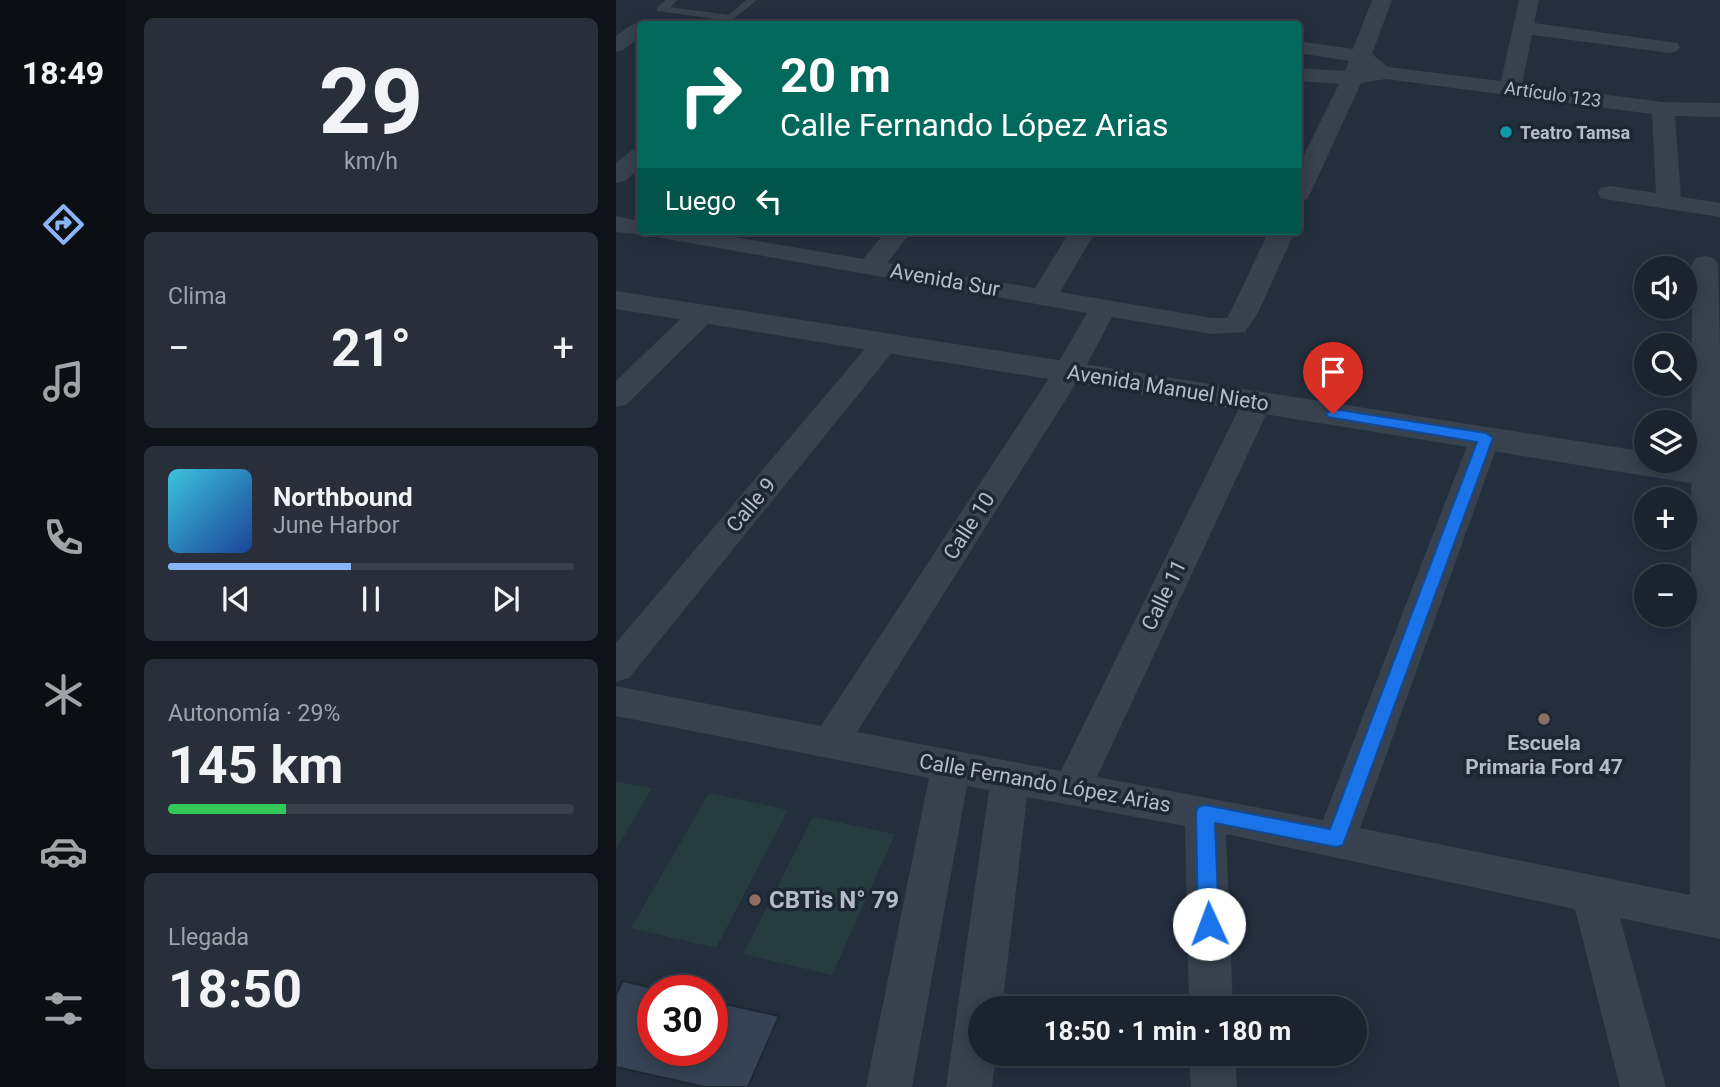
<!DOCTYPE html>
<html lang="es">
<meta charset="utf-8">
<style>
:root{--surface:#1b232e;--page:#282f3a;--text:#f1f3f6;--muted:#a0a4aa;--line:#39404a;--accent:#8ab4f8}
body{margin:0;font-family:Roboto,sans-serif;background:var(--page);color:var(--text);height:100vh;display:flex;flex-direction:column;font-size:26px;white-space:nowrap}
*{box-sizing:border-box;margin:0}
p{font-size:23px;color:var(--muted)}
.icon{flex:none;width:38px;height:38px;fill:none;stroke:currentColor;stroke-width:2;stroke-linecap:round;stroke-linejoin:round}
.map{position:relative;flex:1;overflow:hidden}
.sheet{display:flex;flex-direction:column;gap:18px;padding:18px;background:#0f1319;width:490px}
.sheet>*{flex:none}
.top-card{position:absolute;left:21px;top:21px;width:665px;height:214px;border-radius:7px;box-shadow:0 4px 18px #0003,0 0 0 2px var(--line);background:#00695c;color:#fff;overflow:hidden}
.fabs{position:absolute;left:1018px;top:256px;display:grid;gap:14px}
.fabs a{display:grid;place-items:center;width:63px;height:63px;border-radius:50%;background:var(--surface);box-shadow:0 4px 18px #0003,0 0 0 2px var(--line);font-size:35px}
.speed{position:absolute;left:21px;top:975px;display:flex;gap:14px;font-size:35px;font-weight:700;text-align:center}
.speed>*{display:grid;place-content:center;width:91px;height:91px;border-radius:50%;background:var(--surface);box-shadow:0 4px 18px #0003,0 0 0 2px var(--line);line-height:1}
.speed .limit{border:10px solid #d22;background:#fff;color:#111}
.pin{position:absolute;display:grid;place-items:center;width:60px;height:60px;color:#fff;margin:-72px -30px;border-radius:50% 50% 50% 0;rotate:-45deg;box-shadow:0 0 7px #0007}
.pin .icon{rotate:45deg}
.me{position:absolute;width:77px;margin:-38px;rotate:358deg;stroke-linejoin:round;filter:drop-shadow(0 0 5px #0008)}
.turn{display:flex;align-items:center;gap:24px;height:147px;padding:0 28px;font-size:32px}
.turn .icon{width:91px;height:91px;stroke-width:2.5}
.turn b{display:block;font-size:49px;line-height:60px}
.then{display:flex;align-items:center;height:66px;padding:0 28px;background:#0003;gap:14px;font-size:26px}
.big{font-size:52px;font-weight:700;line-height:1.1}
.sheet .tile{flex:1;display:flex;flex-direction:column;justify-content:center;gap:10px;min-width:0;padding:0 24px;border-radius:10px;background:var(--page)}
.sheet .dial{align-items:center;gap:0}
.dial b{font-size:91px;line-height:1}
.song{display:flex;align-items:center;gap:21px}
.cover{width:84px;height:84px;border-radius:10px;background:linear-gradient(135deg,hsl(190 70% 55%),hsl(220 70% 35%))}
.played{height:7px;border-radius:4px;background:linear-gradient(90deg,var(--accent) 45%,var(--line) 45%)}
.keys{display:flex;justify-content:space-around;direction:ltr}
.heat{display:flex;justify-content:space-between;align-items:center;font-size:38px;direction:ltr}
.charge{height:10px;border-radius:5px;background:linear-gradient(90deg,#34c759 29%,var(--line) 0)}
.trip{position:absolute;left:352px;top:996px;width:399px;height:70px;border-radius:35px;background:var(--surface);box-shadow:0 4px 18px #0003,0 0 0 2px var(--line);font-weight:700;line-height:70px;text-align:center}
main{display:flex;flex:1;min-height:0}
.dock{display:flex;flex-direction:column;width:126px;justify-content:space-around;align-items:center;background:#0b0e12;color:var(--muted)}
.dock .icon{width:49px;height:49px}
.dock .selected{color:var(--accent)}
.dock b{font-size:32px;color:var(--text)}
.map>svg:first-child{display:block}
.green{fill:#263c3f}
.building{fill:#364354;stroke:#1f2835;stroke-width:2}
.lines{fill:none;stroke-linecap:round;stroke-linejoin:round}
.service{fill:#38414e;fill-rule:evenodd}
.minor{fill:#38414e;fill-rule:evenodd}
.tertiary{fill:#38414e;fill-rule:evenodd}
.route{fill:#1a73e8;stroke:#114b97;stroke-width:2}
.culture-dot{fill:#0f9aa8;stroke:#1d2633;stroke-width:2.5}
.education-dot{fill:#8d6e63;stroke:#1d2633;stroke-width:2.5}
.labels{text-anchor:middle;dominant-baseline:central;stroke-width:7;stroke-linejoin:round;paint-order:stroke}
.far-street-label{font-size:18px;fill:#b4bcc9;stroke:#1d2633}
.far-poi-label{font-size:18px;font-weight:bold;fill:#b4bcc9;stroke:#1d2633;text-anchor:start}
.street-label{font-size:21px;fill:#b4bcc9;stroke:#1d2633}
.poi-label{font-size:21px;font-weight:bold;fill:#b4bcc9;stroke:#1d2633}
.near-poi-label{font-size:24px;font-weight:bold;fill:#b4bcc9;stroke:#1d2633;text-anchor:start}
</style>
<main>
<nav class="dock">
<b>18:49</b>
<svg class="icon selected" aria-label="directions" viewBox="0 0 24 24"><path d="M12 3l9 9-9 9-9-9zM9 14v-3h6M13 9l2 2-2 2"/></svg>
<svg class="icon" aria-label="music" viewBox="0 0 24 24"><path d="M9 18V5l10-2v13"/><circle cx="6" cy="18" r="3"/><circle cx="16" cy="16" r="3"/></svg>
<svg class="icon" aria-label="phone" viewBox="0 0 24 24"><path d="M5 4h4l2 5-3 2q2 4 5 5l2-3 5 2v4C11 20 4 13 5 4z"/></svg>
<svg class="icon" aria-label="climate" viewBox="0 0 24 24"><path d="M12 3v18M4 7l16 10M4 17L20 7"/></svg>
<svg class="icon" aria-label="car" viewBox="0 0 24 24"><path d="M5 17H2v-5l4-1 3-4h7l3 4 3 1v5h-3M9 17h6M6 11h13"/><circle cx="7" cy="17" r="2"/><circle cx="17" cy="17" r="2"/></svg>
<svg class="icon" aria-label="filters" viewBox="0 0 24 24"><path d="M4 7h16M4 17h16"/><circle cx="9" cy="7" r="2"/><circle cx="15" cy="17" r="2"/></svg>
</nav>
<section class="sheet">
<div class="tile dial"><b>29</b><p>km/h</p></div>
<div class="tile"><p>Clima</p>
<div class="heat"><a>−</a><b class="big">21°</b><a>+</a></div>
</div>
<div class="tile">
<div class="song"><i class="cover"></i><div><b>Northbound</b><p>June Harbor</p></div></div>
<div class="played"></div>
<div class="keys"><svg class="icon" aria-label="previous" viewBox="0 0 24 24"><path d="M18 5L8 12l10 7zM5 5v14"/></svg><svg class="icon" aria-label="pause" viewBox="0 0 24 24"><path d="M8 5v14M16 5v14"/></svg><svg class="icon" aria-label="next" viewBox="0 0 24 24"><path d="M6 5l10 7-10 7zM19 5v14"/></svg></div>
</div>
<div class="tile"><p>Autonomía · 29%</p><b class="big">145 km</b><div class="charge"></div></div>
<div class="tile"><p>Llegada</p><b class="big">18:50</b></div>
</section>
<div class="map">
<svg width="1104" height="1087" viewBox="0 0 1104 1087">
<rect width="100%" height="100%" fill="#242f3e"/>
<g class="green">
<path d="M0 782 36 788 0 849Z"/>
<path d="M93 793 172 810 100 948 15 928Z"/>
<path d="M197 817 279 834 216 975 127 954Z"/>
</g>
<path class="building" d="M7 981 37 988V1050H96V1001L163 1016 132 1087H89L0 1067V994Z"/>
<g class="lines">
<path class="service" d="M50 0H62L54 7 113 15 130 0H141L115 21 41 11V7Z"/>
<g class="minor">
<path d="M756 0H776L756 54 772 67 885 81 903 0H923L918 23 1061 43 1064 47 1061 51 1054 53 916 35 906 84 1047 102 1104 103V117L1059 116 1065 197 1104 203V217L994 200 985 198 982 193 985 188 994 186 1040 193 1036 114 770 79 745 83 694 194 691 199 682 201V167L723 84 682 81V68L729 71 733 61 682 53V41L737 49Z"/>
<path d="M22 23 29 24H24V37L7 50 0 52V36L15 25Z"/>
<path d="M24 148V167L9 181 0 183V163L16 150Z"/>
<path d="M0 216 24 221V231H84L247 259 270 231H296L271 263 419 288 454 231H480L444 292 596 318H611L614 313 653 231H679L642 313 629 332 596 334 496 317 467 372 241 732 445 771 626 402 630 395 641 393 652 395 656 402 481 777 707 820 854 438 858 431 869 428 880 431 884 438 744 828 1074 895 1076 264 1080 258 1089 256 1098 258 1102 264 1104 349V939L1004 918 1050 1087H1004L959 909 610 834 617 1008H573L569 826 411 797 386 1008H364V1054H380L376 1087H330L373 790 351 786 296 1087H250L313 778 0 716V686L205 726 437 372 471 313 29 235 0 232Z"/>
<path d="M86 306 96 308 100 314 96 320 10 405 0 407V381L76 308Z"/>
<path d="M269 334 279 337 283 343 279 349 13 678 0 682V643L259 337Z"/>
<path d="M573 1054H619L621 1087H575Z"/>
</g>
<path class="tertiary" d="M0 291 1031 452V460L1069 458 1104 464V488L0 309Z"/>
</g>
<path class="route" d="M717 409 870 433 877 438 727 845 720 847 599 823 603 924 600 931 593 934 585 931 582 924 580 813 582 807 589 805 714 829 861 442 712 417 710 414Z"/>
<circle class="culture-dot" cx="890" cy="132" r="7"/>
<g class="education-dot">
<circle cx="928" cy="719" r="7"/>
<circle cx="139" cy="900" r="7"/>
</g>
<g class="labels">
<g class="far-street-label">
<text transform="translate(937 94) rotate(8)">Artículo 123</text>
</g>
<g class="far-poi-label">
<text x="904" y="132">Teatro Tamsa</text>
</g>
<g class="street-label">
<text transform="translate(329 280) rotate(10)">Avenida Sur</text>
<text transform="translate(552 388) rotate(9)">Avenida Manuel Nieto</text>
<text transform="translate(135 505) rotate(-50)">Calle 9</text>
<text transform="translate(353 526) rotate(-57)">Calle 10</text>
<text transform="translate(548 595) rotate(-64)">Calle 11</text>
<text transform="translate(429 783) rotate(10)">Calle Fernando López Arias</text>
</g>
<g class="poi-label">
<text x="928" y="743">Escuela<tspan x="928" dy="24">Primaria Ford 47</tspan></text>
</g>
<g class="near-poi-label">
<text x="153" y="900">CBTis N° 79</text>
</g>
</g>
</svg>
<div class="fabs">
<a><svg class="icon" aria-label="sound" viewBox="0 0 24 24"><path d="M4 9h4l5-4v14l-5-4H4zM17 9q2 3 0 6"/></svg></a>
<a><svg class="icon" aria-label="search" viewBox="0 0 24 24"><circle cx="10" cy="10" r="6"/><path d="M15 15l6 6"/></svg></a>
<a><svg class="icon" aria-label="layers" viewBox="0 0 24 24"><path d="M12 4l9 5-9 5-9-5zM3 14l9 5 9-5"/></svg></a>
<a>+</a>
<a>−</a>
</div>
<div class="speed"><div class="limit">30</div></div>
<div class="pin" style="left:717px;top:414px;background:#d93025"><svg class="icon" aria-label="arrive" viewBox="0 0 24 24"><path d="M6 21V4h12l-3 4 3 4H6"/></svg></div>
<svg class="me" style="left:593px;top:924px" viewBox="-20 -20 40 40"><circle r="19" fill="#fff"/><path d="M0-13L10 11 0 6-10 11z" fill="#1a73e8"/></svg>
<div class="trip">18:50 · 1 min · 180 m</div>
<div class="top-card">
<div class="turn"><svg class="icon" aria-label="right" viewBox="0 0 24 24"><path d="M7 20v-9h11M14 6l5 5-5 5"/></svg><div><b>20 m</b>Calle Fernando López Arias</div></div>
<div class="then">Luego<svg class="icon" aria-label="left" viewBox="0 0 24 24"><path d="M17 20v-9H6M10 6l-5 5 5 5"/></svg></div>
</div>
</div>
</main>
